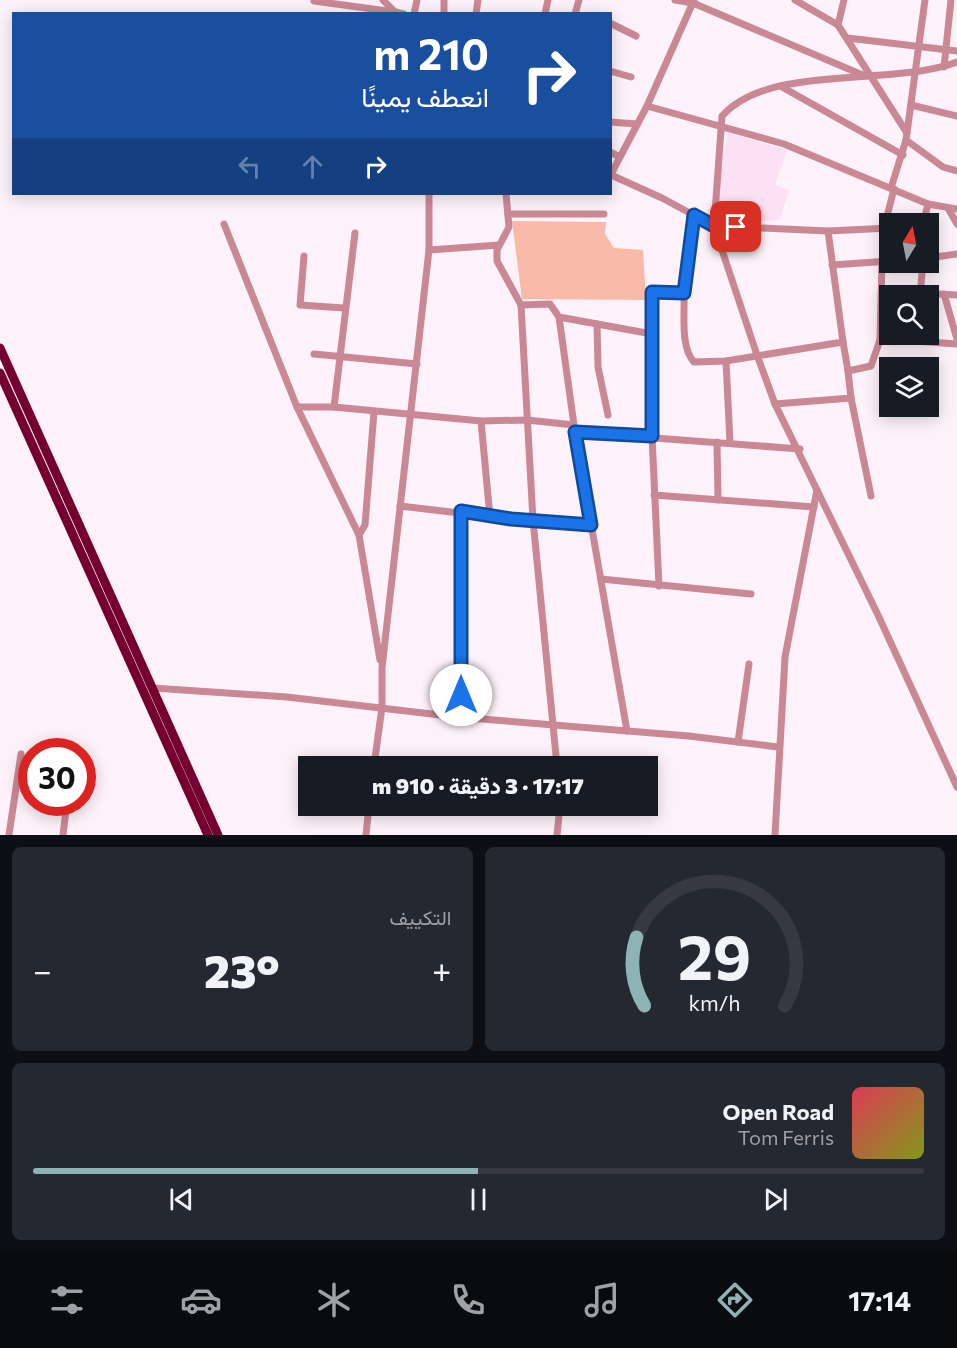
<!DOCTYPE html>
<html lang="ar">
<meta charset="utf-8">
<style>
:root{--surface:#171b24;--page:#242831;--text:#f1f3f6;--muted:#9ea1a6;--line:#363941;--accent:#8eb3b5}
body{margin:0;font-family:Commissioner,Vazirmatn,sans-serif;background:var(--page);color:var(--text);direction:rtl;height:100vh;display:flex;flex-direction:column;font-size:22px;white-space:nowrap}
*{box-sizing:border-box;margin:0}
p{font-size:20px;color:var(--muted)}
.icon{flex:none;width:33px;height:33px;fill:none;stroke:currentColor;stroke-width:2;stroke-linecap:round;stroke-linejoin:round}
.map{position:relative;height:835px;overflow:hidden;direction:ltr}
.side{display:flex;flex-direction:column;gap:12px;padding:12px;background:#0d0f14;flex:1}
.side>*{flex:none}
.banner{position:absolute;left:12px;top:12px;width:600px;height:183px;border-radius:0px;box-shadow:0 3px 15px #0003;direction:rtl;background:#1a4fa0;color:#fff;overflow:hidden}
.needle{width:39px;rotate:10deg}
.fabs{position:absolute;left:879px;top:213px;display:grid;gap:12px}
.fabs a{display:grid;place-items:center;width:60px;height:60px;border-radius:0px;background:var(--surface);box-shadow:0 3px 15px #0003;font-size:30px}
.speed{position:absolute;left:18px;top:738px;display:flex;gap:12px;font-size:30px;font-weight:700;text-align:center}
.speed>*{display:grid;place-content:center;width:78px;height:78px;border-radius:50%;background:var(--surface);box-shadow:0 3px 15px #0003;line-height:1}
.speed .limit{border:9px solid #d22;background:#fff;color:#111}
.pin{position:absolute;display:grid;place-items:center;width:51px;height:51px;color:#fff;margin:-26px;border-radius:12px;box-shadow:0 3px 9px #0006}
.me{position:absolute;width:66px;margin:-33px;rotate:0deg;stroke-linejoin:round;filter:drop-shadow(0 0 4px #0008)}
.turn{display:flex;align-items:center;gap:21px;height:126px;padding:0 24px;font-size:27px}
.turn .icon{width:78px;height:78px;stroke-width:2.5}
.turn b{display:block;font-size:42px;line-height:51px}
.lanes{display:flex;align-items:center;height:57px;padding:0 24px;background:#0003;justify-content:center;gap:30px;direction:ltr}
.lanes .off{opacity:.35}
.big{font-size:45px;font-weight:800;line-height:1.1}
.side .card{flex:1;display:flex;flex-direction:column;justify-content:center;gap:9px;min-width:0;padding:0 21px;border-radius:9px;background:var(--page)}
.side .dial{align-items:center;gap:0}
.dial svg{height:156px;overflow:visible;fill:none;stroke:var(--line);stroke-width:7;stroke-linecap:round;text-anchor:middle}
.dial text{fill:var(--text);stroke:none}
.song{display:flex;align-items:center;gap:18px}
.cover{width:72px;height:72px;border-radius:9px;background:linear-gradient(135deg,hsl(350 70% 55%),hsl(70 70% 35%))}
.played{height:6px;border-radius:3px;background:linear-gradient(90deg,var(--accent) 50%,var(--line) 50%)}
.keys{display:flex;justify-content:space-around;direction:ltr}
.heat{display:flex;justify-content:space-between;align-items:center;font-size:33px;direction:ltr}
.side .tiles{flex:1;display:grid;gap:12px;grid-template-columns:1fr 1fr}
.card:last-child{grid-column:span 2}
.trip{position:absolute;left:298px;top:756px;width:360px;height:60px;border-radius:0px;background:var(--surface);box-shadow:0 3px 15px #0003;font-weight:800;line-height:60px;text-align:center;direction:rtl}
.tab-bar{display:flex;height:96px;justify-content:space-around;align-items:center;background:#090b0e;color:var(--muted)}
.tab-bar .icon{width:42px;height:42px}
.tab-bar .selected{color:var(--accent)}
.tab-bar b{font-size:27px;color:var(--text)}
.map>svg:first-child{display:block}
.built{fill:#fce0f3}
.green{fill:#f9b9a9}
.lines{fill:none;stroke-linecap:round;stroke-linejoin:round}
.minor{stroke:#ca8895;stroke-width:7}
.highway{stroke:#750030;stroke-width:9}
.route-casing{stroke:#114b97;stroke-width:15}
.route{stroke:#1a73e8;stroke-width:10}
</style>
<div class="map">
<svg width="957" height="835" viewBox="0 0 957 835">
<rect width="100%" height="100%" fill="#fdf2f9"/>
<path class="built" d="M728 133 787 150 775 185 789 190 780 220 745 222 746 203 718 206 720 171Z"/>
<path class="green" d="M512 221 606 222 605 234 614 248 643 250 646 300 522 299Z"/>
<g class="lines">
<g class="minor">
<path d="M383 0 395 12 404 14"/>
<path d="M675 0 693 3 865 76"/>
<path d="M795 0 838 25 907 133"/>
<path d="M314 1 395 12"/>
<path d="M414 14 417 0"/>
<path d="M444 14V0"/>
<path d="M476 14 478 0"/>
<path d="M545 14 548 0"/>
<path d="M575 14 579 0"/>
<path d="M610 23 636 36"/>
<path d="M838 25 844 0"/>
<path d="M848 38 957 51"/>
<path d="M957 62C891 87 769 63 722 116L714 226 757 355 775 404 878 615 957 787"/>
<path d="M944 67 951 0"/>
<path d="M610 71 631 77"/>
<path d="M782 87 903 155"/>
<path d="M911 105 957 116"/>
<path d="M647 106 784 144 928 204 957 209"/>
<path d="M610 122 637 124"/>
<path d="M906 140 943 167 957 171"/>
<path d="M610 152 620 157"/>
<path d="M611 175 662 198 714 226 828 231 890 228"/>
<path d="M610 176 647 106 694 0"/>
<path d="M891 188 906 140 925 0"/>
<path d="M506 194 509 227 497 250V261L521 305"/>
<path d="M948 208 957 224"/>
<path d="M508 214H604"/>
<path d="M224 224 297 407 359 535 380 660"/>
<path d="M923 224 928 204"/>
<path d="M884 228 894 189"/>
<path d="M429 250 499 245"/>
<path d="M304 256 300 305 344 308"/>
<path d="M928 258 957 254"/>
<path d="M832 265 890 261"/>
<path d="M684 293C685 313 680 347 694 362L726 361 843 342 828 231"/>
<path d="M920 293 957 295"/>
<path d="M944 294 957 339"/>
<path d="M920 296 923 262"/>
<path d="M559 317 652 334"/>
<path d="M597 324 598 367 608 415"/>
<path d="M880 340 882 262"/>
<path d="M915 341 957 344"/>
<path d="M843 342 848 371"/>
<path d="M314 354 417 364"/>
<path d="M726 361 730 443"/>
<path d="M851 398 871 496"/>
<path d="M775 404 851 398 848 371 871 366 880 340 915 341 916 334"/>
<path d="M297 407H334L481 421 527 420 574 425"/>
<path d="M334 407 355 233"/>
<path d="M481 421 490 517"/>
<path d="M575 432 800 449"/>
<path d="M717 442 718 500"/>
<path d="M654 495 814 507"/>
<path d="M400 506 511 519 591 525"/>
<path d="M359 535 365 525 374 412"/>
<path d="M601 579 751 594"/>
<path d="M659 586 652 436V292L684 293 694 215"/>
<path d="M153 688 287 697 457 717 689 736 778 747"/>
<path d="M457 717 461 695V511"/>
<path d="M738 742 749 664"/>
<path d="M374 766 382 707V668L429 250V194"/>
<path d="M557 766 533 520 521 305 550 304 559 317 574 425 627 731"/>
<path d="M535 806 560 807"/>
<path d="M9 835 21 754"/>
<path d="M63 835 67 802"/>
<path d="M366 835 369 806"/>
<path d="M557 835 560 806"/>
<path d="M775 835 785 657 817 490"/>
</g>
<g class="highway">
<path d="M0 348 218 835"/>
<path d="M0 373 208 835"/>
</g>
</g>
<g class="lines">
<defs>
<path id="route" d="M461 695V511L511 519 591 525 575 432 652 436V292L684 293 694 215 714 226 736 227"/>
</defs>
<use href="#route" class="route-casing"/>
<use href="#route" class="route"/>
</g>
</svg>
<div class="fabs">
<a><svg class="needle" viewBox="-14 -14 28 28"><path d="M0-13l5 13h-10z" fill="#e53935"/><path d="M0 13l5-13h-10z" fill="#9ea1a6"/></svg></a>
<a><svg class="icon" aria-label="search" viewBox="0 0 24 24"><circle cx="10" cy="10" r="6"/><path d="M15 15l6 6"/></svg></a>
<a><svg class="icon" aria-label="layers" viewBox="0 0 24 24"><path d="M12 4l9 5-9 5-9-5zM3 14l9 5 9-5"/></svg></a>
</div>
<div class="speed"><div class="limit">30</div></div>
<div class="pin" style="left:736px;top:227px;background:#d93025"><svg class="icon" aria-label="arrive" viewBox="0 0 24 24"><path d="M6 21V4h12l-3 4 3 4H6"/></svg></div>
<svg class="me" style="left:461px;top:695px" viewBox="-20 -20 40 40"><circle r="19" fill="#fff"/><path d="M0-13L10 11 0 6-10 11z" fill="#1a73e8"/></svg>
<div class="trip">17:17 · 3 دقيقة · 910 m</div>
<div class="banner">
<div class="turn"><svg class="icon" aria-label="right" viewBox="0 0 24 24"><path d="M7 20v-9h11M14 6l5 5-5 5"/></svg><div><b>210 m</b>انعطف يمينًا</div></div>
<div class="lanes"><svg class="icon off" aria-label="left" viewBox="0 0 24 24"><path d="M17 20v-9H6M10 6l-5 5 5 5"/></svg><svg class="icon off" aria-label="ahead" viewBox="0 0 24 24"><path d="M12 20V5M6 11l6-6 6 6"/></svg><svg class="icon" aria-label="right" viewBox="0 0 24 24"><path d="M7 20v-9h11M14 6l5 5-5 5"/></svg></div>
</div>
</div>
<section class="side">
<div class="tiles">
<div class="card dial"><svg viewBox="0 0 100 80">
<path d="M14 69A42 42 0 1 1 86 69"/>
<path d="M14 69A42 42 0 0 1 10 34" stroke="#8eb3b5"/>
<text x="50" y="56" font-size="32" font-weight="700">29</text>
<text x="50" y="72" font-size="11">km/h</text>
</svg></div>
<div class="card"><p>التكييف</p>
<div class="heat"><a>−</a><b class="big">23°</b><a>+</a></div>
</div>
<div class="card">
<div class="song"><i class="cover"></i><div><b>Open Road</b><p>Tom Ferris</p></div></div>
<div class="played"></div>
<div class="keys"><svg class="icon" aria-label="previous" viewBox="0 0 24 24"><path d="M18 5L8 12l10 7zM5 5v14"/></svg><svg class="icon" aria-label="pause" viewBox="0 0 24 24"><path d="M8 5v14M16 5v14"/></svg><svg class="icon" aria-label="next" viewBox="0 0 24 24"><path d="M6 5l10 7-10 7zM19 5v14"/></svg></div>
</div>
</div>
</section>
<nav class="tab-bar">
<b>17:14</b>
<svg class="icon selected" aria-label="directions" viewBox="0 0 24 24"><path d="M12 3l9 9-9 9-9-9zM9 14v-3h6M13 9l2 2-2 2"/></svg>
<svg class="icon" aria-label="music" viewBox="0 0 24 24"><path d="M9 18V5l10-2v13"/><circle cx="6" cy="18" r="3"/><circle cx="16" cy="16" r="3"/></svg>
<svg class="icon" aria-label="phone" viewBox="0 0 24 24"><path d="M5 4h4l2 5-3 2q2 4 5 5l2-3 5 2v4C11 20 4 13 5 4z"/></svg>
<svg class="icon" aria-label="climate" viewBox="0 0 24 24"><path d="M12 3v18M4 7l16 10M4 17L20 7"/></svg>
<svg class="icon" aria-label="car" viewBox="0 0 24 24"><path d="M5 17H2v-5l4-1 3-4h7l3 4 3 1v5h-3M9 17h6M6 11h13"/><circle cx="7" cy="17" r="2"/><circle cx="17" cy="17" r="2"/></svg>
<svg class="icon" aria-label="filters" viewBox="0 0 24 24"><path d="M4 7h16M4 17h16"/><circle cx="9" cy="7" r="2"/><circle cx="15" cy="17" r="2"/></svg>
</nav>
